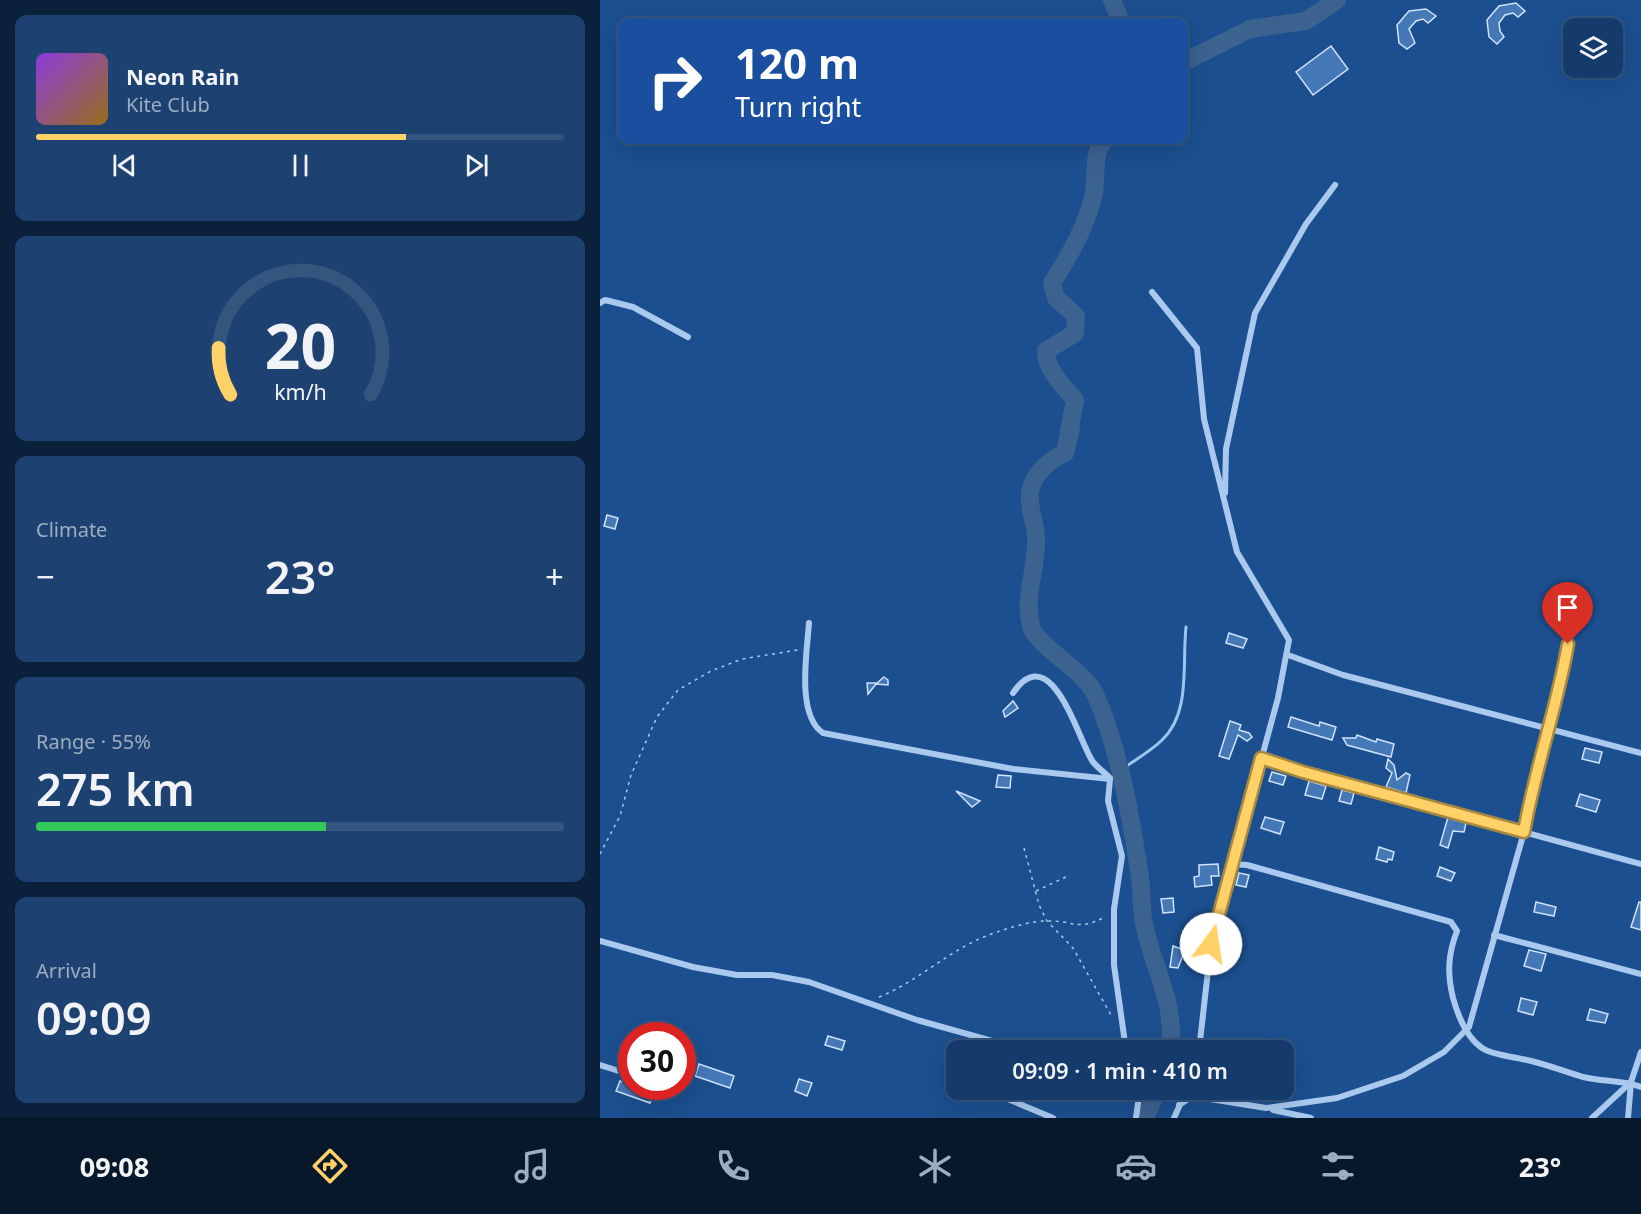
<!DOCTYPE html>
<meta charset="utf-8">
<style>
:root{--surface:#143b6b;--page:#1d4271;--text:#f1f3f6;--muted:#9dadc1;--line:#33557e;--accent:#ffd166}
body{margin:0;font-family:"Noto Sans",sans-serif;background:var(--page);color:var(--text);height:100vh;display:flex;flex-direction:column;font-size:22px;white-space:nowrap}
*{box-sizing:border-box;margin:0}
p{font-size:20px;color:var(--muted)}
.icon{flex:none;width:33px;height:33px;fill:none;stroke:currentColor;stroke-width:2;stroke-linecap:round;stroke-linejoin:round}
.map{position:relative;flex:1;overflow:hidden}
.sheet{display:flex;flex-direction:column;gap:15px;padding:15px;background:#0b203b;width:600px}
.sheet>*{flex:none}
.guide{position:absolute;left:18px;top:18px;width:570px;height:126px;border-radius:12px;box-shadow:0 6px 24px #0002,0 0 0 2px var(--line);background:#1a4fa0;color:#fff;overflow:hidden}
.controls{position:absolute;left:963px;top:18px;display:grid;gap:12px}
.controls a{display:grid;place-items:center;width:60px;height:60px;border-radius:12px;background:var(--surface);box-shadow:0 6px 24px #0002,0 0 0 2px var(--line);font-size:30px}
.speed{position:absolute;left:18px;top:1022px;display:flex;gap:12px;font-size:30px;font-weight:700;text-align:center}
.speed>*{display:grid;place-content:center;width:78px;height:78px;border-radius:50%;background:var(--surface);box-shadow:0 6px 24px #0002,0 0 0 2px var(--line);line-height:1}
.speed .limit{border:9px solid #d22;background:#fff;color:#111}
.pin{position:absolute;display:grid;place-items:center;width:51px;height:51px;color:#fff;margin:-62px -26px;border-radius:50% 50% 50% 0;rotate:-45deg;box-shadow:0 0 6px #0007}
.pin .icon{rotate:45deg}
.me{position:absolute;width:66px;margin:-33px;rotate:14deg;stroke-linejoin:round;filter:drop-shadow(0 0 4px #0008)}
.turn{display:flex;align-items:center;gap:21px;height:126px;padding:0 18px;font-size:27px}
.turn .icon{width:78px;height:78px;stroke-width:2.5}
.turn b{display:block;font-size:42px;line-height:51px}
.big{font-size:45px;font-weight:600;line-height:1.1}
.sheet .card{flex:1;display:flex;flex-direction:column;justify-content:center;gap:9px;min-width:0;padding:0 21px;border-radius:12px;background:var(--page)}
.sheet .dial{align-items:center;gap:0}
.dial svg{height:156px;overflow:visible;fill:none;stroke:var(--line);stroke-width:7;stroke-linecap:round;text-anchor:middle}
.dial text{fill:var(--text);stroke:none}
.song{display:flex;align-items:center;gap:18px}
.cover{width:72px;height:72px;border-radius:9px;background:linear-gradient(135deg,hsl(270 70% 55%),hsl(40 70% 35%))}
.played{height:6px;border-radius:3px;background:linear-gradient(90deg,var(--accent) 70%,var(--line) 70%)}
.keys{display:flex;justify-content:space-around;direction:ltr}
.heat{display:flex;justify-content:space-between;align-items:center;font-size:33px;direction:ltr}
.charge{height:9px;border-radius:4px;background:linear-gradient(90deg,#34c759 55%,var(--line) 0)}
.trip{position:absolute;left:346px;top:1040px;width:348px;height:60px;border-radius:12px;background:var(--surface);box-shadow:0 6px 24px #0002,0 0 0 2px var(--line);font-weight:600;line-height:60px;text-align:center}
.tabs{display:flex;height:96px;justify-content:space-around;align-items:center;background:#08182b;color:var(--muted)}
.tabs .icon{width:42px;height:42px}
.tabs .current{color:var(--accent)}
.tabs b{font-size:27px;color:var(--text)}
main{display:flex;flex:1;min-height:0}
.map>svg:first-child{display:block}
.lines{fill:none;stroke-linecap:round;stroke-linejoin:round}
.stream{stroke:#9cc4f0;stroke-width:3}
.river{stroke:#3c6290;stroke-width:18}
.building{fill:#4478b7;stroke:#cfe3fa;stroke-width:1.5}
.path{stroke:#a9c9ee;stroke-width:1.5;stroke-dasharray:3 4.5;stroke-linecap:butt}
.minor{stroke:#a9c9ee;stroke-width:6}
.route-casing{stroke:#a68842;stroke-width:15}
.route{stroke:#ffd166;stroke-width:10}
</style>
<main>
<section class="sheet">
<div class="card">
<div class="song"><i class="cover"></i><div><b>Neon Rain</b><p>Kite Club</p></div></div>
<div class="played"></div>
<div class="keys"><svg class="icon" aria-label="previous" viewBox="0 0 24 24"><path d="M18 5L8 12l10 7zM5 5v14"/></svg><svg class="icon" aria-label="pause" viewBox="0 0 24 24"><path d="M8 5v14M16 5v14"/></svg><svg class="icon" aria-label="next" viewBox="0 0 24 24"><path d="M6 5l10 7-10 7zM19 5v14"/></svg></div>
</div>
<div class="card dial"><svg viewBox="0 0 100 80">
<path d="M14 69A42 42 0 1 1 86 69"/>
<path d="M14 69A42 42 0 0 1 8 45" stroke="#ffd166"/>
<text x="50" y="56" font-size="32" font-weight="700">20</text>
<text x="50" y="72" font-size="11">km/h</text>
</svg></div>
<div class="card"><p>Climate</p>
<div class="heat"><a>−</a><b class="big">23°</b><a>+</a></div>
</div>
<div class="card"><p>Range · 55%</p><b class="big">275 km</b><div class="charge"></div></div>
<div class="card"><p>Arrival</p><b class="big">09:09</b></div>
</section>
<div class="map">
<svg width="1041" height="1118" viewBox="0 0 1041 1118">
<rect width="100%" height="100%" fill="#1b4f8f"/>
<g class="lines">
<path class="stream" d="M520 771C534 760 550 752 562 740 591 713 582 664 586 627"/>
<g class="river">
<path d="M512 0 521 22"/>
<path d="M584 62 650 29 706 21 737 0"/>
<path d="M471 429 465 453 475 400C464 387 446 370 446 351L475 333 476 316 456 298 452 283C469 257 485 229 493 198 498 178 491 157 504 140"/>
<path d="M465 453C450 459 433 474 430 492 428 507 435 521 436 536 438 567 423 596 431 626 437 647 486 671 496 696 520 752 531 817 540 877 542 890 541 904 543 918 550 963 577 1002 570 1050"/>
<path d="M545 1118 558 1089"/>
</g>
</g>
<g class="building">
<path d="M916 3 925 11 918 17 913 13 905 15 899 23 900 31 904 37 897 44 889 37 887 20 899 6Z"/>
<path d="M826 9 836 16 828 23 823 19 816 21 809 29 815 43 807 49 799 43 797 25 809 11Z"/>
<path d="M731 46 748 69 713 95 696 72Z"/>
<path d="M7 515 18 518 15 529 4 526Z"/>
<path d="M629 633 647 639 643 648 626 643Z"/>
<path d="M284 677 288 680V685L276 684 268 694 267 683H277Z"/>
<path d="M413 701 418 708 405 717 403 711Z"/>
<path d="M691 717 719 726 720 722 736 727 732 740 688 727Z"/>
<path d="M630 721 641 725 639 730 649 733 652 737 647 741 638 735 629 759 619 756Z"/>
<path d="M757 735 776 742 777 739 794 744 791 757 747 745 743 738H756Z"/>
<path d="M985 748 1002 752 999 763 982 759Z"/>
<path d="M788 759 794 765 797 780 806 773 810 775 806 793 786 787 792 773 786 768Z"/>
<path d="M672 772 686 776 683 785 669 781Z"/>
<path d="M398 775 411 776 410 788 396 787Z"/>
<path d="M709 781 726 786 722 799 705 795Z"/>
<path d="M742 790 754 793 751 804 739 801Z"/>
<path d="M356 791 380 801 372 807Z"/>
<path d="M980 794 1000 800 996 812 976 806Z"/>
<path d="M665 817 684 822 680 834 661 828Z"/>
<path d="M848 817 866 823 864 832 853 831 848 848 840 845Z"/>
<path d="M779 847 794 852 792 860 788 859 787 862 776 859Z"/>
<path d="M618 864 619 876H611L612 885 595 887 594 877 599 876V865Z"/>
<path d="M840 867 855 873 851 881 837 876Z"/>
<path d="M639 873 649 875 646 887 636 885Z"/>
<path d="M573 898 574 912 563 913 561 899Z"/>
<path d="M936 902 956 907 954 916 934 912Z"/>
<path d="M1039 902H1041V930L1031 927Z"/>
<path d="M573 946 585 950 578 968 570 967Z"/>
<path d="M929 950 946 954 941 971 924 966Z"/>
<path d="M921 998 937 1002 933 1015 918 1011Z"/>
<path d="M990 1009 1008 1014 1005 1023 987 1020Z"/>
<path d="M228 1036 245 1041 242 1050 225 1045Z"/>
<path d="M99 1064 134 1076 130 1088 95 1076Z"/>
<path d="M199 1079 212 1083 207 1096 195 1091Z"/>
<path d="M20 1081 54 1092 50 1103 16 1091Z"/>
<path d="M487 1089H512L510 1098 487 1093Z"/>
</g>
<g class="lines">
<g class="path">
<path d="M424 848 439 905 447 921 473 948 511 1015"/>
<path d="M0 854 20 816 31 775 57 717 78 690 111 671 142 659 198 650"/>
<path d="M436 891 470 875"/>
<path d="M279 997C323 979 351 947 397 932 411 927 432 921 447 921 474 920 476 932 505 917"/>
</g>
<g class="minor">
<path d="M552 292 597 348 604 419 637 552 689 640 678 698 611 944 599 1050"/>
<path d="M0 303 5 300 33 307 88 337"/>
<path d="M625 493 626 449 655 313 706 224 735 185"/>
<path d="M209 623C207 652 196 715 223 733L413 769 510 779 508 801 522 856 514 909V965L526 1050"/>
<path d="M688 655 743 675 1041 753"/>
<path d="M413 693C452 636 479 743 493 762 498 768 505 773 510 778"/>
<path d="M661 758 703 772 1041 864"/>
<path d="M631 864 647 865 851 922 857 931C848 954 847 973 853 998 858 1016 866 1037 882 1048 892 1055 910 1056 922 1059 943 1063 963 1071 983 1077 1003 1082 1023 1080 1041 1087"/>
<path d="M894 935 1041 974"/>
<path d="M0 941 93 967 137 975H172L209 982 317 1020 425 1050"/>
<path d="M0 1065 32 1075"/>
<path d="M354 1076 357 1077"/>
<path d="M384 1089 453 1118"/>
<path d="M579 1105 591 1097 604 1098 666 1108 737 1098 803 1076 844 1052 869 1027 924 832 930 795 959 693 968 644V628"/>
<path d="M673 1110 711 1118"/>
<path d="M536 1118 540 1089"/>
<path d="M574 1118 587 1089"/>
<path d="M992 1118 1031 1082 1041 1052"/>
<path d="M1028 1118 1031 1082"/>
</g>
</g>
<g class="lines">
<defs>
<path id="route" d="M611 944 661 758 703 772 924 832C935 768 957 708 968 644"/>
</defs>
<use href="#route" class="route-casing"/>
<use href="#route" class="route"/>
</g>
</svg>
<div class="controls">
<a><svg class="icon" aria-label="layers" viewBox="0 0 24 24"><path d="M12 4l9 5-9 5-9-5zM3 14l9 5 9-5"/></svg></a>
</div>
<div class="speed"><div class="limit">30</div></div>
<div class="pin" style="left:968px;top:644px;background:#d93025"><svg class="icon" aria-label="arrive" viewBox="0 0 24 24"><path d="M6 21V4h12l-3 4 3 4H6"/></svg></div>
<svg class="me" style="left:611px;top:944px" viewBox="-20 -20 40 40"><circle r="19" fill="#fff"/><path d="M0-13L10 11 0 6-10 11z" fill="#ffd166"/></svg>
<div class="trip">09:09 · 1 min · 410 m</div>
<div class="guide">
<div class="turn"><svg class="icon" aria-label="right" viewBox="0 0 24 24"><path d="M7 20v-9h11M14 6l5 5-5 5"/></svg><div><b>120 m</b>Turn right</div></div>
</div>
</div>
</main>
<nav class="tabs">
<b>09:08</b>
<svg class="icon current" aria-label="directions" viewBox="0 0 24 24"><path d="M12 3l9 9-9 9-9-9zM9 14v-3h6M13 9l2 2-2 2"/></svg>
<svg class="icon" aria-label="music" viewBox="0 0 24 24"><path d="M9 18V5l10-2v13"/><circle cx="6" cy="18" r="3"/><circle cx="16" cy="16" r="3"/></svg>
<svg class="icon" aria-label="phone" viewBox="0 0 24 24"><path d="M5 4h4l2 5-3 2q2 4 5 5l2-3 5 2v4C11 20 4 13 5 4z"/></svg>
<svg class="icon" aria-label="climate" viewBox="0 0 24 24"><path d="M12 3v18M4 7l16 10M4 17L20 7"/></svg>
<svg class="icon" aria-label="car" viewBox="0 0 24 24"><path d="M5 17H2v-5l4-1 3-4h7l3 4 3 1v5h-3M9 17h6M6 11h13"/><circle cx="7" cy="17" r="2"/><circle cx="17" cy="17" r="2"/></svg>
<svg class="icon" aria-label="filters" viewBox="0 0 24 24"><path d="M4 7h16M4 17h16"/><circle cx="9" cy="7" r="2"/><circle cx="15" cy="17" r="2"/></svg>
<b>23°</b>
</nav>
